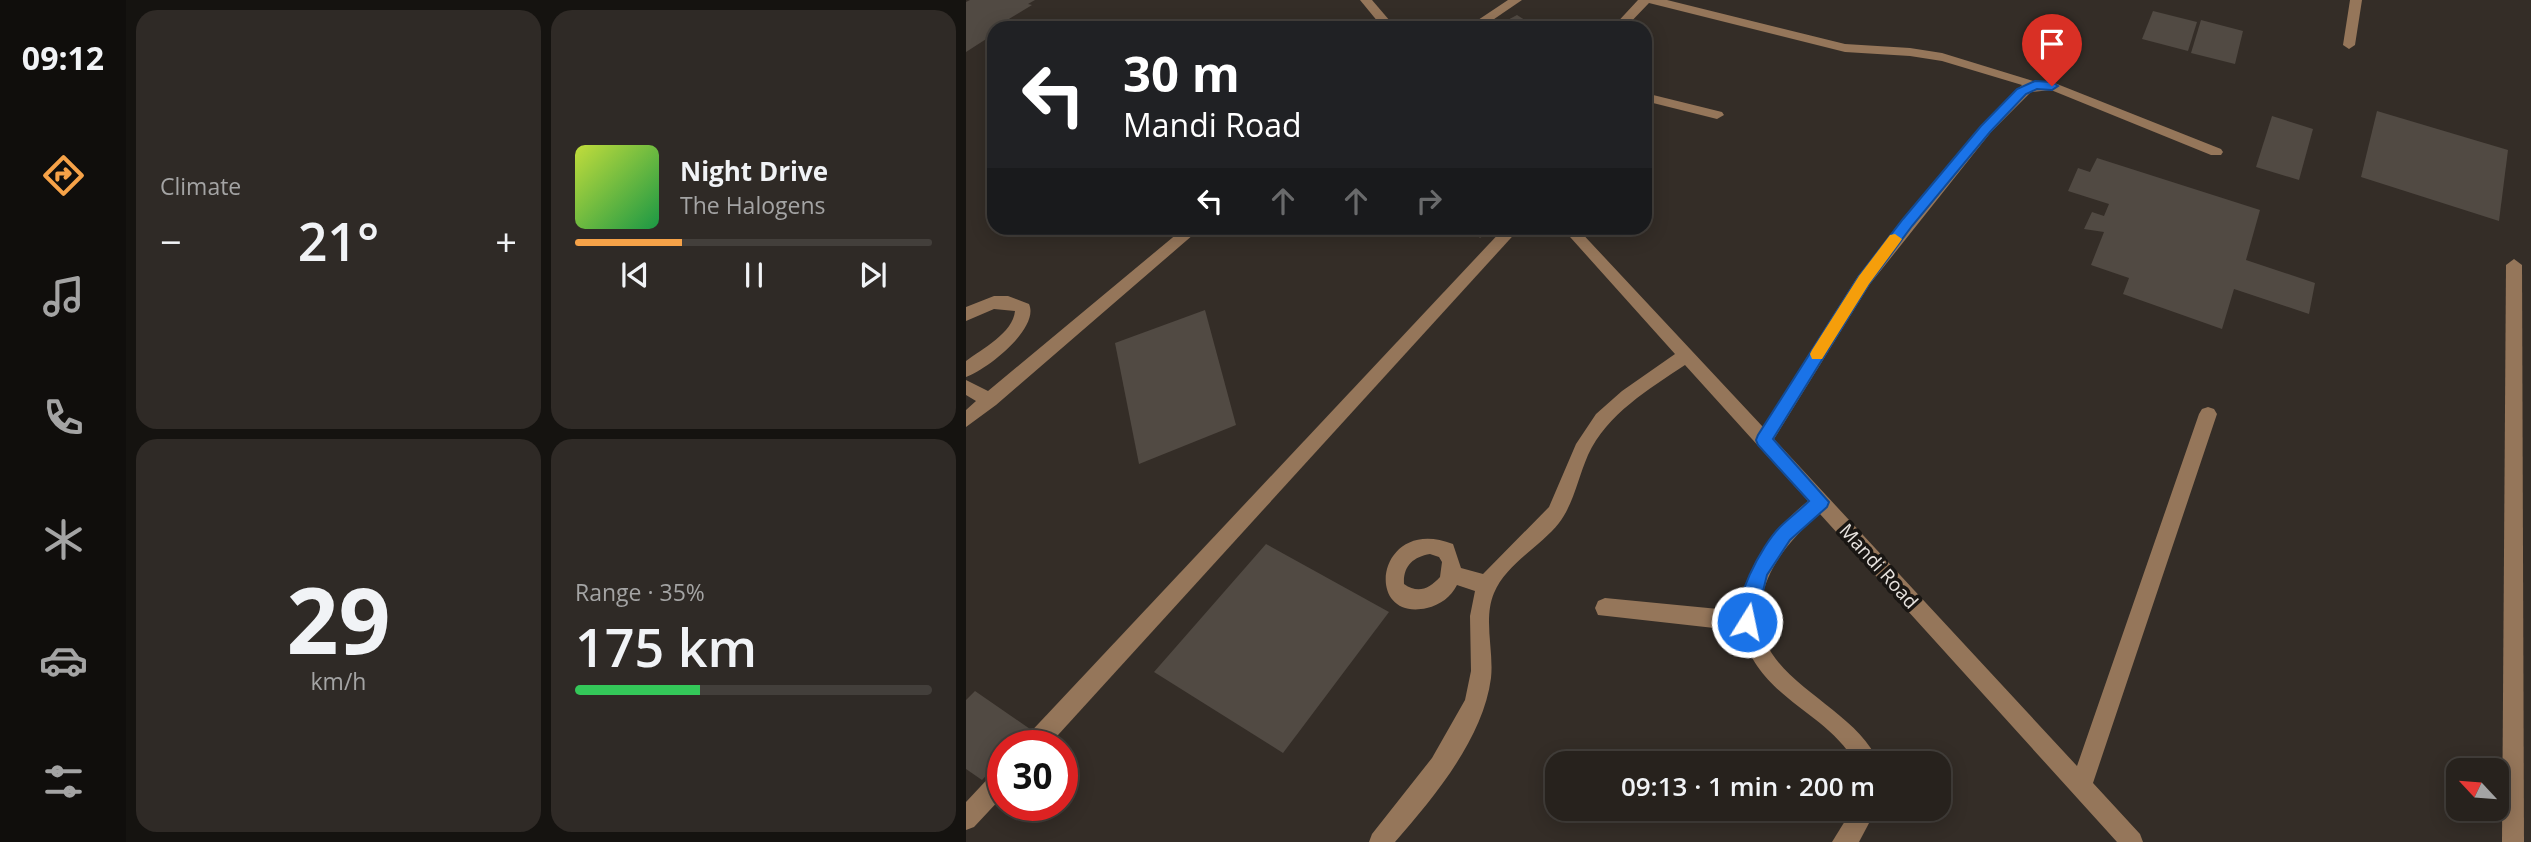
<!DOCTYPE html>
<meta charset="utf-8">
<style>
:root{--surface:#27221d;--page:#2f2a26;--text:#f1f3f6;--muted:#a4a4a4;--line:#433f3b;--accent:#f6a248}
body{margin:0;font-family:"Open Sans",sans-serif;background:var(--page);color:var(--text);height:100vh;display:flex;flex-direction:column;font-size:26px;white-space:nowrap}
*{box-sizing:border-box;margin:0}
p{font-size:23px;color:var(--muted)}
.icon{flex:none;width:38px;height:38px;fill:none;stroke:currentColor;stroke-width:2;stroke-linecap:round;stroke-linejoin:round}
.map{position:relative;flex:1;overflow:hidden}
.details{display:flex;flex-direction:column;gap:10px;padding:10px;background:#151310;width:840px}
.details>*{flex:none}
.banner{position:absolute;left:21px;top:21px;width:665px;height:214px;border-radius:21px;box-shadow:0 4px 18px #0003,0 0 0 2px var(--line);background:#202124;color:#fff;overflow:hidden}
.needle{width:46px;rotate:296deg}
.controls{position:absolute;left:1480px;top:758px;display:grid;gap:14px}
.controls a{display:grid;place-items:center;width:63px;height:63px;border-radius:14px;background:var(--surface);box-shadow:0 4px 18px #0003,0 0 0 2px var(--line);font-size:35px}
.speed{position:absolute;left:21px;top:730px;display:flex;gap:14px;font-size:35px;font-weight:700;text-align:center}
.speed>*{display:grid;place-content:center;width:91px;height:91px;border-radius:50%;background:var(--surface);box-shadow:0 4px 18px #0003,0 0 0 2px var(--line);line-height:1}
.speed .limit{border:10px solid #d22;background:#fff;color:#111}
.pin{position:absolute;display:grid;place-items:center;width:60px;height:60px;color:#fff;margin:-72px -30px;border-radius:50% 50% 50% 0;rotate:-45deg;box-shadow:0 0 7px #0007}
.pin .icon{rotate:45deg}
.me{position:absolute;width:77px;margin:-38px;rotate:10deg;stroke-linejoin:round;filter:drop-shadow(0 0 5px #0008)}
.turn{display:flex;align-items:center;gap:24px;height:147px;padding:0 21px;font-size:32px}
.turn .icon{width:91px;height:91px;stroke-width:2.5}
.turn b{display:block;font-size:49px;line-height:60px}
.lanes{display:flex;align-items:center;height:66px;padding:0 21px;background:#0003;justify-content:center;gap:35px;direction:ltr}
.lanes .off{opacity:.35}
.big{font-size:52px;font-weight:600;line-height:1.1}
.details .widget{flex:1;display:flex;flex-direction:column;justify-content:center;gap:10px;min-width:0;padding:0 24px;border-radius:21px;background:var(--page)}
.details .dial{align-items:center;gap:0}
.dial b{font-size:91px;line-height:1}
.song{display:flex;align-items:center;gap:21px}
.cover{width:84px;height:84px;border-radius:10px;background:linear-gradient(135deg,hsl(70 70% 55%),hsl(140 70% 35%))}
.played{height:7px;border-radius:4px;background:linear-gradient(90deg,var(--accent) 30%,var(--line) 30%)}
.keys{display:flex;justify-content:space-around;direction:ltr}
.heat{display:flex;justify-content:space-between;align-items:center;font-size:38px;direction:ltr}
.charge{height:10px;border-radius:5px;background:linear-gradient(90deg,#34c759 35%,var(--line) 0)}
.details .tiles{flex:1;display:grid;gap:10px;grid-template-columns:repeat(2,1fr)}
.trip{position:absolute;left:579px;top:751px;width:406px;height:70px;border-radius:21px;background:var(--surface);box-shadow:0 4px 18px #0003,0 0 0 2px var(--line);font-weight:600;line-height:70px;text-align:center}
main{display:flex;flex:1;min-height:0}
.menu{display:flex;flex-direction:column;width:126px;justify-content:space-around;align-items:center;background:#100e0c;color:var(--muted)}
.menu .icon{width:49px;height:49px}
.menu .selected{color:var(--accent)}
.menu b{font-size:32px;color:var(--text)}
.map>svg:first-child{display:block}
.building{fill:#514a43}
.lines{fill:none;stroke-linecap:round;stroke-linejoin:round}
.minor{fill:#95765a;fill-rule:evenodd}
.route{fill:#1a73e8;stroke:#114b97;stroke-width:2}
.slow{fill:#f59e0b}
.labels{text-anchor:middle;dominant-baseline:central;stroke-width:7;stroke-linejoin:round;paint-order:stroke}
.street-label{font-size:19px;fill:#e7e3df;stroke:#191613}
</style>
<main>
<nav class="menu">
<b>09:12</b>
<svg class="icon selected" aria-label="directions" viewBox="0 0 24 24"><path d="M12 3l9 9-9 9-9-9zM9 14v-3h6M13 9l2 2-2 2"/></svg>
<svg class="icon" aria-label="music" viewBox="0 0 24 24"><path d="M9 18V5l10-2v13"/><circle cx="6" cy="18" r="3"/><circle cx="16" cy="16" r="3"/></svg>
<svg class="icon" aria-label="phone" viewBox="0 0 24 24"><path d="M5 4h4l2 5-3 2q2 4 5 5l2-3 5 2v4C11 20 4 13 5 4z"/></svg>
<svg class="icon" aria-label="climate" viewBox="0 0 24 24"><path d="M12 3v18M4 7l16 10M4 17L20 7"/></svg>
<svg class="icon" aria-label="car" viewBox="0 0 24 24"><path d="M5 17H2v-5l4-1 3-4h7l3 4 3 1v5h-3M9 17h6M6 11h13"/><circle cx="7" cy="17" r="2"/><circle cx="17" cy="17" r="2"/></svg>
<svg class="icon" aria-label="filters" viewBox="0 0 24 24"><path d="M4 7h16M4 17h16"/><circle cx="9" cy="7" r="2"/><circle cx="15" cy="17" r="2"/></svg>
</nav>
<section class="details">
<div class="tiles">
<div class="widget"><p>Climate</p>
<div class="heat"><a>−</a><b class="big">21°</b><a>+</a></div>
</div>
<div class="widget">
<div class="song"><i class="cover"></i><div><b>Night Drive</b><p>The Halogens</p></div></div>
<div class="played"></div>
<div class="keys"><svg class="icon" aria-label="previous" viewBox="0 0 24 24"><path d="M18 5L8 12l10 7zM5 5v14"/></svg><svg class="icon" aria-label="pause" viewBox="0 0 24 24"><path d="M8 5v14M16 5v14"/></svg><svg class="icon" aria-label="next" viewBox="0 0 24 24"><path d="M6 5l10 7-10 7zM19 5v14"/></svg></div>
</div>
<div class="widget dial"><b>29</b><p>km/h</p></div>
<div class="widget"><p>Range · 35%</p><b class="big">175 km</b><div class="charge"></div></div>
</div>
</section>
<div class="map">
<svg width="1565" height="842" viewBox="0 0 1565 842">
<rect width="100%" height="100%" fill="#342d27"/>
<g class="building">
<path d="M4 0H69L62 4 66 5 28 28 25 31 28 34 0 52V2Z"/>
<path d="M1187 11 1231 22 1222 51 1176 39Z"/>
<path d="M551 15 571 28H539L534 24Z"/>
<path d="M1235 20 1277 31 1269 64 1225 53Z"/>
<path d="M1411 111 1542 150 1533 221 1395 177Z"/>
<path d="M1306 116 1347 129 1333 180 1290 167Z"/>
<path d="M1131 158 1294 210 1280 260 1349 283 1343 314 1268 289 1256 329 1157 294 1163 278 1125 265 1138 232 1118 229 1126 212 1138 216 1143 204 1102 191 1112 168 1124 172Z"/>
<path d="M502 228H529L514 238Z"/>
<path d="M239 310 270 425 173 464 149 343Z"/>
<path d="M300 544 423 612 317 753 188 672Z"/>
<path d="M9 691 64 729 48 746H37V758L16 780 0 769V700Z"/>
</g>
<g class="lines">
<g class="minor">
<path d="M394 0H406L430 28H417Z"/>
<path d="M542 0H556L515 28H500Z"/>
<path d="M672 0H701L879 44 944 48 976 53 1074 83 1086 82 1255 149 1257 152 1255 155H1245L1085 90 1065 92 1025 132 904 284 808 439 1111 766 1233 414 1236 409 1242 407 1248 409 1251 414 1127 783 1174 834 1177 842H1151L854 514C827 536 801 566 795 602 782 679 887 701 913 763H890C857 708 795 701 775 631L632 615 629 608 632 601 639 598 773 611C780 566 807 529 842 501L719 365C683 389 641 414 622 455 612 478 608 503 593 523 574 547 540 564 528 593 517 619 528 651 525 678 517 739 468 797 429 842H403L406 834 466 758 499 700 505 671 504 616 509 591 491 585C485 597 474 605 461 608 396 623 410 514 487 544L495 568 517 574 583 507 610 444 630 414 656 391 709 354 596 228H611L797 427 892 276 1015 126 1056 85 976 61 944 56 879 52 683 3 659 28H646ZM464 554 473 557 476 562 474 577C463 589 452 594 438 584 437 566 447 557 464 554Z"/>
<path d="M1384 0H1396L1389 45 1383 49 1377 45Z"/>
<path d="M679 93 756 112 758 115 751 119 679 101Z"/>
<path d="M218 228H235L30 405 0 427V410L10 401 0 395V380L22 391Z"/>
<path d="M538 228H554L82 746H56L59 738Z"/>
<path d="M1548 259 1556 265 1558 842H1536L1540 265Z"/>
<path d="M28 296H42L63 304C74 328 21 370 0 377V361C16 349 47 333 49 311L28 309 0 321V307Z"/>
<path d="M37 768V796L8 827 0 830V802L29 771Z"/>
<path d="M887 808H911L893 842H866Z"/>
</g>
</g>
<path class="route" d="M1069 81 1086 82 1092 86 1086 90 1071 89 1060 94 1024 132 946 226 903 284 807 439 863 502 861 507 824 540 801 575 788 628 781 631 775 628C764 603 796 545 814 527 823 518 834 510 843 501L792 445 790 440 792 435 893 276 937 219 1015 126 1051 89Z"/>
<path class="slow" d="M929 234 936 239 934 242 903 284 856 359H846L844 354 846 350 893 276 924 235Z"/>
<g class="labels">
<g class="street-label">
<text transform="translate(913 566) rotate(48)">Mandi Road</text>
</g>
</g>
</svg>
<div class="controls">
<a><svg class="needle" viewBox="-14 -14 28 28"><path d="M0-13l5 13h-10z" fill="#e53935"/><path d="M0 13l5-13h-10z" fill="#a4a4a4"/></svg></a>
</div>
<div class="speed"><div class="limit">30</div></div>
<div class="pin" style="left:1086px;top:86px;background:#d93025"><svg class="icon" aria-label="arrive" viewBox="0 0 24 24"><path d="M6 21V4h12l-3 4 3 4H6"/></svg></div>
<svg class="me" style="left:781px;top:622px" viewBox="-20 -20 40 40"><circle r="17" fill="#1a73e8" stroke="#fff" stroke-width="3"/><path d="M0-11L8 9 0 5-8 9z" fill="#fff"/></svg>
<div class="trip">09:13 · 1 min · 200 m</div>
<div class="banner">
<div class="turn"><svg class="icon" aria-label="left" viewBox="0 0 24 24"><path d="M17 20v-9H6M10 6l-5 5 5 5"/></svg><div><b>30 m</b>Mandi Road</div></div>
<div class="lanes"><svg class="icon" aria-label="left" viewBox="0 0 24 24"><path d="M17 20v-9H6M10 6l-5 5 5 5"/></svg><svg class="icon off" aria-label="ahead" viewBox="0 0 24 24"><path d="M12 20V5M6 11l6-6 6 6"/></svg><svg class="icon off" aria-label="ahead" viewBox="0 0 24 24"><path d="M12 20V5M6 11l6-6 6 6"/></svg><svg class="icon off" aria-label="right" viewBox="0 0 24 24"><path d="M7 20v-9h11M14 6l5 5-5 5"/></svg></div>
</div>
</div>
</main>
